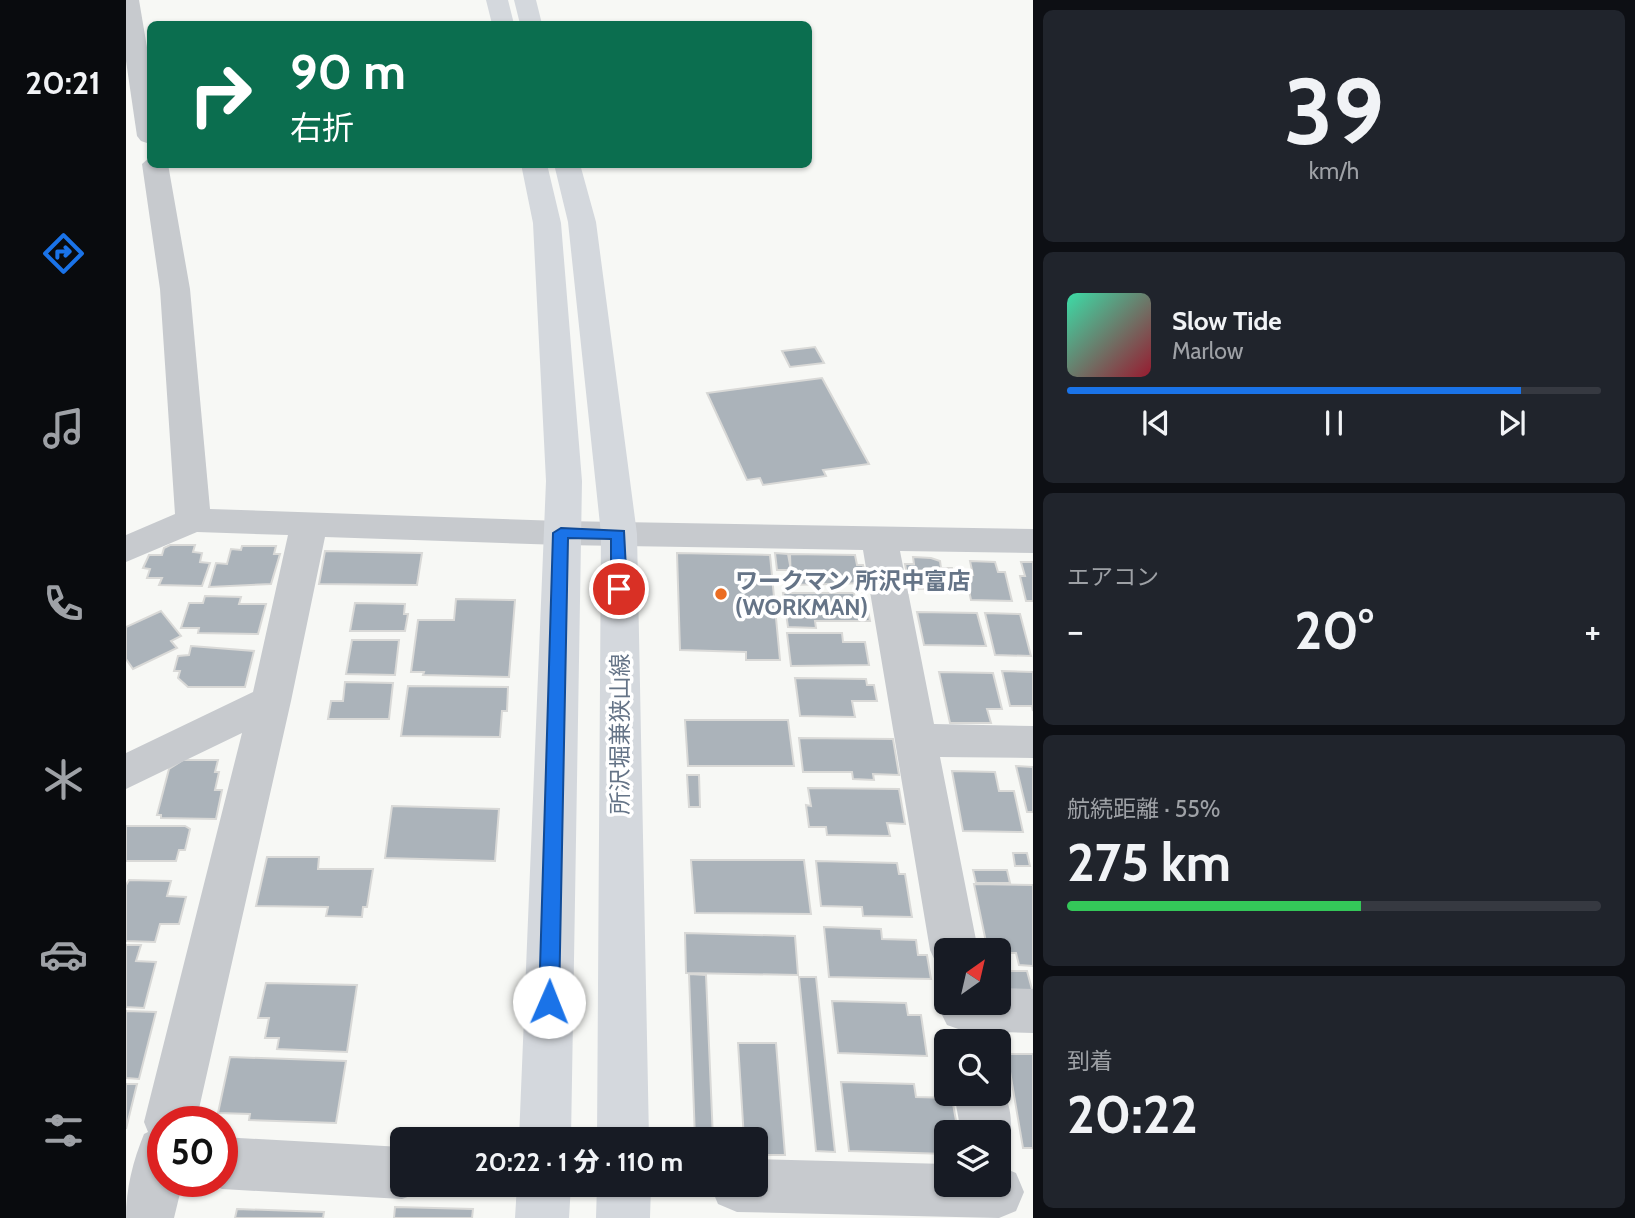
<!DOCTYPE html>
<html lang="ja">
<meta charset="utf-8">
<style>
:root{--surface:#171b24;--page:#20242c;--text:#f1f3f6;--muted:#9ea1a6;--line:#363941;--accent:#1a73e8}
body{margin:0;font-family:Cabin,"Noto Sans JP",sans-serif;background:var(--page);color:var(--text);height:100vh;display:flex;flex-direction:column;font-size:26px;white-space:nowrap}
*{box-sizing:border-box;margin:0}
p{font-size:23px;color:var(--muted)}
.icon{flex:none;width:38px;height:38px;fill:none;stroke:currentColor;stroke-width:2;stroke-linecap:round;stroke-linejoin:round}
.map{position:relative;flex:1;overflow:hidden}
.sheet{display:flex;flex-direction:column;gap:10px;padding:10px;background:#0d0f14;width:602px}
.sheet>*{flex:none}
.top-card{position:absolute;left:21px;top:21px;width:665px;height:147px;border-radius:10px;box-shadow:0 2px 5px #0004;background:#0b6e4f;color:#fff;overflow:hidden}
.needle{width:46px;rotate:34deg}
.tools{position:absolute;left:808px;top:938px;display:grid;gap:14px}
.tools a{display:grid;place-items:center;width:77px;height:77px;border-radius:10px;background:var(--surface);box-shadow:0 2px 5px #0004;font-size:35px}
.speed{position:absolute;left:21px;top:1106px;display:flex;gap:14px;font-size:35px;font-weight:700;text-align:center}
.speed>*{display:grid;place-content:center;width:91px;height:91px;border-radius:50%;background:var(--surface);box-shadow:0 2px 5px #0004;line-height:1}
.speed .limit{border:10px solid #d22;background:#fff;color:#111}
.pin{position:absolute;display:grid;place-items:center;width:60px;height:60px;color:#fff;margin:-30px;border:4px solid #fff;border-radius:50%;box-shadow:0 2px 7px #0007}
.me{position:absolute;width:77px;margin:-38px;rotate:1deg;stroke-linejoin:round;filter:drop-shadow(0 0 5px #0008)}
.turn{display:flex;align-items:center;gap:24px;height:147px;padding:0 28px;font-size:32px}
.turn .icon{width:91px;height:91px;stroke-width:2.5}
.turn b{display:block;font-size:49px;line-height:60px}
.big{font-size:52px;font-weight:800;line-height:1.1}
.sheet .card{flex:1;display:flex;flex-direction:column;justify-content:center;gap:10px;min-width:0;padding:0 24px;border-radius:10px;background:var(--page)}
.sheet .dial{align-items:center;gap:0}
.dial b{font-size:91px;line-height:1}
.song{display:flex;align-items:center;gap:21px}
.cover{width:84px;height:84px;border-radius:10px;background:linear-gradient(135deg,hsl(160 70% 55%),hsl(350 70% 35%))}
.played{height:7px;border-radius:4px;background:linear-gradient(90deg,var(--accent) 85%,var(--line) 85%)}
.keys{display:flex;justify-content:space-around;direction:ltr}
.heat{display:flex;justify-content:space-between;align-items:center;font-size:38px;direction:ltr}
.charge{height:10px;border-radius:5px;background:linear-gradient(90deg,#34c759 55%,var(--line) 0)}
.trip{position:absolute;left:264px;top:1127px;width:378px;height:70px;border-radius:10px;background:var(--surface);box-shadow:0 2px 5px #0004;font-weight:800;line-height:70px;text-align:center}
main{display:flex;flex:1;min-height:0}
.tab-bar{display:flex;flex-direction:column;width:126px;justify-content:space-around;align-items:center;background:#090b0e;color:var(--muted)}
.tab-bar .icon{width:49px;height:49px}
.tab-bar .on{color:var(--accent)}
.tab-bar b{font-size:32px;color:var(--text)}
.map>svg:first-child{display:block}
.building{fill:#abb3ba;stroke:#d9d9d7;stroke-width:2}
.lines{fill:none;stroke-linecap:round;stroke-linejoin:round}
.minor{fill:#c7cace;fill-rule:evenodd}
.secondary{fill:#d4d8dd;fill-rule:evenodd}
.route{fill:#1a73e8;stroke:#114b97;stroke-width:2}
.poi-dot{fill:#eb6c21;stroke:#fff;stroke-width:2.5}
.labels{text-anchor:middle;dominant-baseline:central;stroke-width:7;stroke-linejoin:round;paint-order:stroke}
.poi-label{font-size:23px;font-weight:bold;fill:#657487;stroke:#fff;text-anchor:start}
.street-label{font-size:23px;fill:#657487;stroke:#fff}
</style>
<main>
<nav class="tab-bar">
<b>20:21</b>
<svg class="icon on" aria-label="directions" viewBox="0 0 24 24"><path d="M12 3l9 9-9 9-9-9zM9 14v-3h6M13 9l2 2-2 2"/></svg>
<svg class="icon" aria-label="music" viewBox="0 0 24 24"><path d="M9 18V5l10-2v13"/><circle cx="6" cy="18" r="3"/><circle cx="16" cy="16" r="3"/></svg>
<svg class="icon" aria-label="phone" viewBox="0 0 24 24"><path d="M5 4h4l2 5-3 2q2 4 5 5l2-3 5 2v4C11 20 4 13 5 4z"/></svg>
<svg class="icon" aria-label="climate" viewBox="0 0 24 24"><path d="M12 3v18M4 7l16 10M4 17L20 7"/></svg>
<svg class="icon" aria-label="car" viewBox="0 0 24 24"><path d="M5 17H2v-5l4-1 3-4h7l3 4 3 1v5h-3M9 17h6M6 11h13"/><circle cx="7" cy="17" r="2"/><circle cx="17" cy="17" r="2"/></svg>
<svg class="icon" aria-label="filters" viewBox="0 0 24 24"><path d="M4 7h16M4 17h16"/><circle cx="9" cy="7" r="2"/><circle cx="15" cy="17" r="2"/></svg>
</nav>
<div class="map">
<svg width="907" height="1218" viewBox="0 0 907 1218">
<rect width="100%" height="100%" fill="#f7f8f5"/>
<g class="building">
<path d="M689 347 698 363 664 367 656 351Z"/>
<path d="M696 378 743 464 697 470 700 476 637 485 634 478 621 480 581 393Z"/>
<path d="M44 545H69L67 552 76 553 74 562 84 563 76 586 33 585 36 578H21L24 569 17 568 23 555H36L38 548Z"/>
<path d="M116 546H150L148 554H154L145 584 83 587 90 563 101 564 105 549 115 550Z"/>
<path d="M199 551 296 553 291 585 193 584Z"/>
<path d="M551 553 644 555 654 660H620V652L554 650Z"/>
<path d="M649 553 662 554 665 570H651Z"/>
<path d="M664 554 729 555 731 565H737L741 583 665 585Z"/>
<path d="M787 557 805 558 814 561 815 568H826L830 588 784 589 779 564H788Z"/>
<path d="M844 561 869 562 872 572H879L886 601 845 600 841 581H844L842 575H847Z"/>
<path d="M895 562H907V601H900L894 576H899Z"/>
<path d="M657 593H728L729 600H740L744 621H689L690 628 662 627Z"/>
<path d="M79 596 115 597 113 604H140L132 634 72 633 73 628H55L63 603H77Z"/>
<path d="M330 599 389 600 383 677 297 675 298 672H285L292 620H328Z"/>
<path d="M229 603 279 604 278 614H282L279 631H224Z"/>
<path d="M35 611 55 636 45 641 51 648 7 669 0 659V627Z"/>
<path d="M791 612 851 613 860 646 798 645Z"/>
<path d="M859 613 894 614 905 656 869 655Z"/>
<path d="M661 633H716L717 642H739L743 665 665 666Z"/>
<path d="M226 640H273L269 675 220 674Z"/>
<path d="M65 646 128 651 119 687H62L52 678 54 671H48L52 656 63 655Z"/>
<path d="M876 671 907 672V711L906 706H884Z"/>
<path d="M813 672 867 673 876 709H861L865 723H824Z"/>
<path d="M669 678 740 679 741 685H748L751 701H726L729 717 674 716Z"/>
<path d="M219 682 267 683 263 719H202L205 701H217Z"/>
<path d="M282 686 382 687 381 711H376L374 737 275 736Z"/>
<path d="M559 720H662L668 766H562Z"/>
<path d="M673 738 767 739 773 775 747 774 748 780 727 779 726 772H677Z"/>
<path d="M57 760H92L89 772H93L89 790H96L90 819 35 818V815H31L43 769Z"/>
<path d="M890 766 907 767V812H901Z"/>
<path d="M826 771 869 772 873 791H888L897 832 837 831Z"/>
<path d="M561 775H573L574 807H563Z"/>
<path d="M682 788 773 789 779 824 761 823 764 836 701 835 700 827H683L680 805 685 806Z"/>
<path d="M266 806 373 809 369 861 259 858Z"/>
<path d="M0 826H59L64 829 59 850H53L50 861H0Z"/>
<path d="M887 853H901L904 866H889Z"/>
<path d="M141 857H193L192 869H247L241 907H237L236 917 200 916 202 907 130 906Z"/>
<path d="M565 860H678L685 914 569 913Z"/>
<path d="M690 861 771 863 773 874H779L786 917 737 916 736 907 695 906Z"/>
<path d="M847 870H881L884 883H850Z"/>
<path d="M3 880 45 881 41 896 60 897 53 924H34L29 942 0 941V885Z"/>
<path d="M848 884 907 885V966L893 965 890 953H873L861 947Z"/>
<path d="M698 927 755 929 756 939 790 940 792 955H801L805 979 703 977Z"/>
<path d="M559 933 669 936 672 975 560 973Z"/>
<path d="M0 945H15L10 961 30 962 18 1008 0 1007Z"/>
<path d="M875 971H901L907 993 880 992Z"/>
<path d="M563 974 580 975 587 1139H569Z"/>
<path d="M673 977H690L709 1152 690 1151Z"/>
<path d="M140 983 231 985 221 1052 151 1049 153 1038H139L143 1018H132Z"/>
<path d="M706 1001 780 1003 782 1015H795L801 1056 712 1053Z"/>
<path d="M0 1011 30 1012 13 1079 0 1078Z"/>
<path d="M612 1043H650L659 1155H630V1139H618Z"/>
<path d="M881 1054H907V1148H897Z"/>
<path d="M104 1057 220 1061 210 1123 123 1120 124 1114 92 1113Z"/>
<path d="M715 1082 788 1084 790 1097 826 1098 832 1132H821V1154L723 1151Z"/>
<path d="M0 1084H11L0 1129Z"/>
<path d="M269 1207 347 1209 346 1218H268Z"/>
<path d="M111 1209 198 1212 197 1218H109Z"/>
</g>
<g class="lines">
<g class="minor">
<path d="M0 0H13L24 65V144L15 141 11 136 0 61Z"/>
<path d="M24 157V164H42L64 289 84 509 435 521 907 529V553L774 551 808 724 907 726V758L814 757 852 950H821V968L811 965 804 950 737 550 435 545 199 537 165 701 70 1122H37V1181H57L48 1218H0C0 1188 7 1161 18 1134L22 1132 18 1122 116 733 0 789V753L127 692 162 535 71 532 0 562V535L49 514 34 289 16 164Z"/>
<path d="M873 988 907 989V1033L838 1031 821 1025 813 1009 821 993V1003H873Z"/>
<path d="M873 1079C884 1103 890 1126 880 1150L873 1152V1132H835L828 1094H873Z"/>
<path d="M96 1137 276 1147V1185H298L295 1192 276 1199 96 1189 77 1181H96Z"/>
<path d="M630 1159 821 1164V1185H873V1166L890 1173 898 1192 890 1211 873 1218 611 1212 592 1204 584 1185H630Z"/>
</g>
<g class="secondary">
<path d="M360 0H382L388 24H366Z"/>
<path d="M388 0H410L416 24H394Z"/>
<path d="M395 164H421L435 223 456 481 445 1139H393L420 481 407 223Z"/>
<path d="M428 164H454L470 222 511 534 523 1139H471L475 534 442 222Z"/>
<path d="M391 1185H445L443 1218H389Z"/>
<path d="M471 1185H525L524 1218H470Z"/>
</g>
</g>
<path class="route" d="M435 528 498 531 501 589 493 595 485 589V539L442 538 433 1002 430 1008 423 1011 416 1008 413 1002 427 533Z"/>
<circle class="poi-dot" cx="595" cy="594" r="7"/>
<g class="labels">
<g class="poi-label">
<text x="609" y="581">ワークマン 所沢中富店<tspan x="609" dy="26">(WORKMAN)</tspan></text>
</g>
<g class="street-label">
<text transform="translate(494 734) rotate(-90)">所沢堀兼狭山線</text>
</g>
</g>
</svg>
<div class="tools">
<a><svg class="needle" viewBox="-14 -14 28 28"><path d="M0-13l5 13h-10z" fill="#e53935"/><path d="M0 13l5-13h-10z" fill="#9ea1a6"/></svg></a>
<a><svg class="icon" aria-label="search" viewBox="0 0 24 24"><circle cx="10" cy="10" r="6"/><path d="M15 15l6 6"/></svg></a>
<a><svg class="icon" aria-label="layers" viewBox="0 0 24 24"><path d="M12 4l9 5-9 5-9-5zM3 14l9 5 9-5"/></svg></a>
</div>
<div class="speed"><div class="limit">50</div></div>
<div class="pin" style="left:493px;top:589px;background:#d93025"><svg class="icon" aria-label="arrive" viewBox="0 0 24 24"><path d="M6 21V4h12l-3 4 3 4H6"/></svg></div>
<svg class="me" style="left:423px;top:1002px" viewBox="-20 -20 40 40"><circle r="19" fill="#fff"/><path d="M0-13L10 11 0 6-10 11z" fill="#1a73e8"/></svg>
<div class="trip">20:22 · 1 分 · 110 m</div>
<div class="top-card">
<div class="turn"><svg class="icon" aria-label="right" viewBox="0 0 24 24"><path d="M7 20v-9h11M14 6l5 5-5 5"/></svg><div><b>90 m</b>右折</div></div>
</div>
</div>
<section class="sheet">
<div class="card dial"><b>39</b><p>km/h</p></div>
<div class="card">
<div class="song"><i class="cover"></i><div><b>Slow Tide</b><p>Marlow</p></div></div>
<div class="played"></div>
<div class="keys"><svg class="icon" aria-label="previous" viewBox="0 0 24 24"><path d="M18 5L8 12l10 7zM5 5v14"/></svg><svg class="icon" aria-label="pause" viewBox="0 0 24 24"><path d="M8 5v14M16 5v14"/></svg><svg class="icon" aria-label="next" viewBox="0 0 24 24"><path d="M6 5l10 7-10 7zM19 5v14"/></svg></div>
</div>
<div class="card"><p>エアコン</p>
<div class="heat"><a>−</a><b class="big">20°</b><a>+</a></div>
</div>
<div class="card"><p>航続距離 · 55%</p><b class="big">275 km</b><div class="charge"></div></div>
<div class="card"><p>到着</p><b class="big">20:22</b></div>
</section>
</main>
